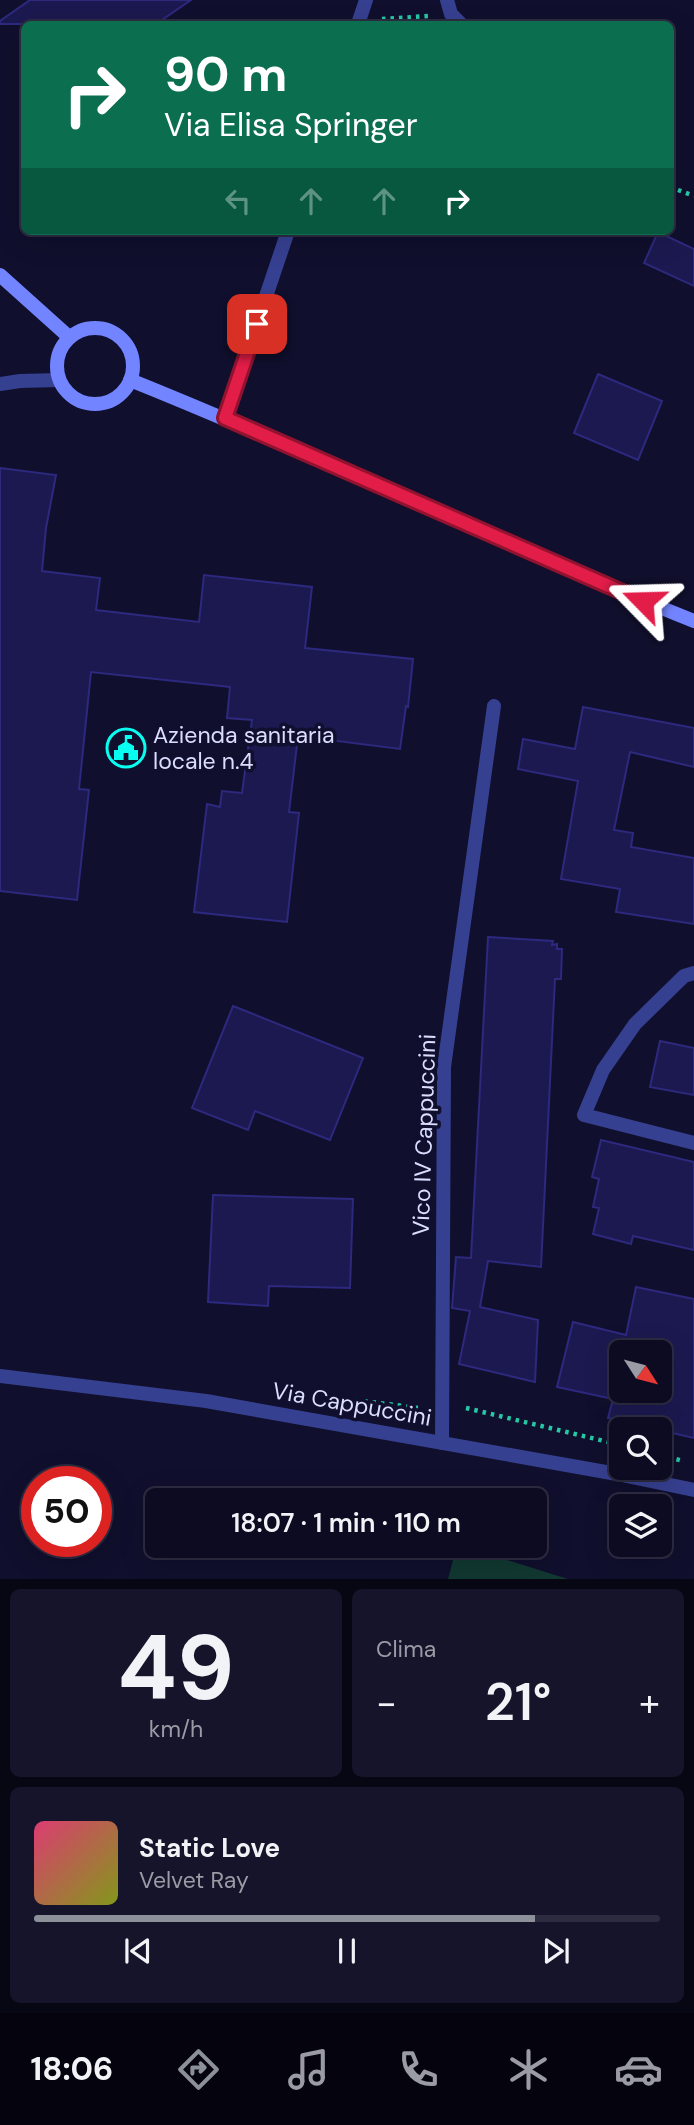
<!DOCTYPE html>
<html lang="it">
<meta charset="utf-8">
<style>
:root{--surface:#0c0b22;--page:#15142a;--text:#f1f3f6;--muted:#9a9ba5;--line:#2c2b40;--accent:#8c9099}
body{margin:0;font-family:"DM Sans",sans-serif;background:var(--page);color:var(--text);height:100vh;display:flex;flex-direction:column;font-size:26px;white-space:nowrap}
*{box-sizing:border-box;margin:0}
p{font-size:23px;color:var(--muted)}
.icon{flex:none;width:38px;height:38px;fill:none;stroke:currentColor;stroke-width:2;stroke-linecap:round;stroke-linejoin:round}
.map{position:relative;height:1579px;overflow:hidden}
.drawer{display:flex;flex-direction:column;gap:10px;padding:10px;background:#070613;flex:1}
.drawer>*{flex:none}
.banner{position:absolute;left:21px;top:21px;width:653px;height:214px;border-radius:10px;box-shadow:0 7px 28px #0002,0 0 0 2px var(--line);background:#0b6e4f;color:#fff;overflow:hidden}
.needle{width:46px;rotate:126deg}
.fabs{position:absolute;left:609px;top:1340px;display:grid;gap:14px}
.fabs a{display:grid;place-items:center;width:63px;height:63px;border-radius:10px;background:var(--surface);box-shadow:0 7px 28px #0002,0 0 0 2px var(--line);font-size:35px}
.speed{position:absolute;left:21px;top:1466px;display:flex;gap:14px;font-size:35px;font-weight:700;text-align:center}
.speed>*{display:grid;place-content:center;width:91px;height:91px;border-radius:50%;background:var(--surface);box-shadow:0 7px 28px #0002,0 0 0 2px var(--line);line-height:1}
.speed .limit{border:10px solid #d22;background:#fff;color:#111}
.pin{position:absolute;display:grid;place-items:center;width:60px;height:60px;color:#fff;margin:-30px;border-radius:14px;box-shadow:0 4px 10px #0006}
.me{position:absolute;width:77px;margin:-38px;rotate:292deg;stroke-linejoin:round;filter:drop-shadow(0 0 5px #0008)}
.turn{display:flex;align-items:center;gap:24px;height:147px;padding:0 28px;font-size:32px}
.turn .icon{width:91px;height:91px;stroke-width:2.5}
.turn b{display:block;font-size:49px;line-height:60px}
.lanes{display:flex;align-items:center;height:66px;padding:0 28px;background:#0003;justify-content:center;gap:35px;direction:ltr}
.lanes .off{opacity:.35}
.big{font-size:52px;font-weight:600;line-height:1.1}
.drawer .card{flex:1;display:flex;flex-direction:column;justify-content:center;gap:10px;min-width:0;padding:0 24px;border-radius:10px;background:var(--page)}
.drawer .dial{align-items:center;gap:0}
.dial b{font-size:91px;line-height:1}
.song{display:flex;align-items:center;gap:21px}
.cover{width:84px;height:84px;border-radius:10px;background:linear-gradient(135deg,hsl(340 70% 55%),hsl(70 70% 35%))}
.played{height:7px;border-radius:4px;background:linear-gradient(90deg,var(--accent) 80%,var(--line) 80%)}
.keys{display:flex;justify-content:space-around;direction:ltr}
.heat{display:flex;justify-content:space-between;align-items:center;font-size:38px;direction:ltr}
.drawer .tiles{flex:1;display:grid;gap:10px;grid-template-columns:1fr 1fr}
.card:last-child{grid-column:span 2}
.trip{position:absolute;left:145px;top:1488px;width:402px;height:70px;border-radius:10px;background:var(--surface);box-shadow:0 7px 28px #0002,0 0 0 2px var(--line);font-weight:600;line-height:70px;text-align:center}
.tab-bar{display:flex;height:112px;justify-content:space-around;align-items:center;background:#05040e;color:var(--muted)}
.tab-bar .icon{width:49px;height:49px}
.tab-bar .active{color:var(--accent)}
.tab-bar b{font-size:32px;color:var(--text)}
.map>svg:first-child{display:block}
.green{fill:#113831}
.building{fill:#1c1950;stroke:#2d297e;stroke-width:2;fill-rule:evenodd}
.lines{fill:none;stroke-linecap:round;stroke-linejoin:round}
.path{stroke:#26c9a6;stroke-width:4.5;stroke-dasharray:3.5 5;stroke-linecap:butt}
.lane{stroke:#364090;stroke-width:14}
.street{stroke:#364090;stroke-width:14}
.secondary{stroke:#7284ff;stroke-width:14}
.route-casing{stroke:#92132f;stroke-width:18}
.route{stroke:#e11d48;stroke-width:12}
.labels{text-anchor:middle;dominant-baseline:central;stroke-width:7;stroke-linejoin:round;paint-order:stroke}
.poi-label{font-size:23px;fill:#dbddff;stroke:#100f2d;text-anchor:start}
.street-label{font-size:23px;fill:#dbddff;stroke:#100f2d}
</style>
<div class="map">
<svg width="694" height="1579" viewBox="0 0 694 1579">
<rect width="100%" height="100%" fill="#100f2d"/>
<path class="green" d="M457 1545H459L568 1579H448Z"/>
<g class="building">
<path d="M30 0H191L156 24H0V21Z"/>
<path d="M658 232 694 249V286L644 263Z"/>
<path d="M598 374 662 401 638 460 574 433Z"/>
<path d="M0 468 56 475 46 528 42 571 100 578 96 610 199 622 204 575 312 587 305 648 413 659 408 707 406 706 400 749 298 736 289 812 299 813 287 922 194 912 207 804 220 807 222 791 242 793 252 720 227 718 230 687 91 672 79 789 89 790 77 900 0 891Z"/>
<path d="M583 707 694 728V767L630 752 614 830 633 833 631 847 694 858V924L616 912 620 889 561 879 578 781 518 769 523 739 575 749Z"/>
<path d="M488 937 553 941 552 945 557 944V949H562L561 979H555L541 1267 488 1261 480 1307 538 1320 535 1382 459 1364 470 1311 452 1308 456 1257 471 1258Z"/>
<path d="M233 1006 363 1058 330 1140 255 1111 248 1130 192 1108Z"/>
<path d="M660 1041 694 1048V1095L650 1087Z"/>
<path d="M601 1140 694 1162V1250L633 1236 631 1244 593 1234 599 1208 593 1207 599 1179 592 1177Z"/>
<path d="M213 1195 353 1199 350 1288 269 1286 268 1306 208 1302Z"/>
<path d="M636 1287 694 1299V1438L608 1418 613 1399 557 1387 573 1322 626 1335ZM621 1353H660V1391H621Z"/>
</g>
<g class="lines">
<g class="path">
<path d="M382 19 429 16"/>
<path d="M670 187 694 196"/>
<path d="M347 1399 419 1408"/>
<path d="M466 1408 621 1445"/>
<path d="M660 1455 683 1461"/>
</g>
<path class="lane" d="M447 0 451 14 461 24"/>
<g class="street">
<path d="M358 24 366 0"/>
<path d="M0 384 20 381 59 380"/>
<path d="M225 418 288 231"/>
<path d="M694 973 684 976 635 1024 603 1070 584 1115 694 1143"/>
<path d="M0 1376 206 1401 617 1474 694 1490"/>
<path d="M442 1443 444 1067 494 706"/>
</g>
<g class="secondary">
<path d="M0 275 69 337"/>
<circle cx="95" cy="366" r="38"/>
<path d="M130 380C320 456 504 545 694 621"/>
</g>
</g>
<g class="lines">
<defs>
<path id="route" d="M257 324 225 418 643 601"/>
</defs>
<use href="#route" class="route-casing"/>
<use href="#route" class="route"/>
</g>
<defs>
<symbol id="civic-ring" viewBox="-11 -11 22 22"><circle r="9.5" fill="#100f2d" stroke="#07fff2" stroke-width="1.5"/><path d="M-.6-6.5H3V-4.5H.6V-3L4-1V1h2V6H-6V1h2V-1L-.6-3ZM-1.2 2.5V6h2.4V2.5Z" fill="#07fff2"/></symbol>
</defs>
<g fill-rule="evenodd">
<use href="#civic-ring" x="104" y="726" width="44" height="44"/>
</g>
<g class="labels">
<g class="poi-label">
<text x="153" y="735">Azienda sanitaria<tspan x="153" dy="26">locale n.4</tspan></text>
</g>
<g class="street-label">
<text transform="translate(424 1135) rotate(-88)">Vico IV Cappuccini</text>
<text transform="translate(352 1404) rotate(10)">Via Cappuccini</text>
</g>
</g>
</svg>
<div class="fabs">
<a><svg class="needle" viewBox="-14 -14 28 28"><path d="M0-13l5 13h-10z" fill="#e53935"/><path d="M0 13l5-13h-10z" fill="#9a9ba5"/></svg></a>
<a><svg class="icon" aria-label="search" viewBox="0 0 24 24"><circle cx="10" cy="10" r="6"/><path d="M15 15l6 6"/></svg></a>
<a><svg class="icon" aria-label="layers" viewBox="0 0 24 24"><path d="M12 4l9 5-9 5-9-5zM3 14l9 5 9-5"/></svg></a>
</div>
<div class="speed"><div class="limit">50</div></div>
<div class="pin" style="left:257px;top:324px;background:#d93025"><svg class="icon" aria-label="arrive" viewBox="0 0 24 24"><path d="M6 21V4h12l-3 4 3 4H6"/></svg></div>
<svg class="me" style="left:643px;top:601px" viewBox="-20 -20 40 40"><path d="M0-17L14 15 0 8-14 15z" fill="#e11d48" stroke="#fff" stroke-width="4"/></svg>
<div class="trip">18:07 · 1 min · 110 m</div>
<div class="banner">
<div class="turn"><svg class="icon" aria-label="right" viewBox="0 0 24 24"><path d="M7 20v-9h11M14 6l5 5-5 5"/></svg><div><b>90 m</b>Via Elisa Springer</div></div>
<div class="lanes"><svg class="icon off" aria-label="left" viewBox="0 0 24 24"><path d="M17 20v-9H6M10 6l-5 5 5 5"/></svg><svg class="icon off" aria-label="ahead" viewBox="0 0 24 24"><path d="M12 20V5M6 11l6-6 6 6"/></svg><svg class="icon off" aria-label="ahead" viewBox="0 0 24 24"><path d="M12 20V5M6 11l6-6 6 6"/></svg><svg class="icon" aria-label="right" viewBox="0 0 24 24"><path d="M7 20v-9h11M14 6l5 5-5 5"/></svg></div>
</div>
</div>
<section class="drawer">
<div class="tiles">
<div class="card dial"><b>49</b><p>km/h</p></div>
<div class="card"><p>Clima</p>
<div class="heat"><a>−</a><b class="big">21°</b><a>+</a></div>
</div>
<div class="card">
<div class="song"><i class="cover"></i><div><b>Static Love</b><p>Velvet Ray</p></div></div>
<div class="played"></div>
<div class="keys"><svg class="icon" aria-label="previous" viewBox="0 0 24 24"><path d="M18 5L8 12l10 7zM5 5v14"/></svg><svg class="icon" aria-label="pause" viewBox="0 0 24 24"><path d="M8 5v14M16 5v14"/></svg><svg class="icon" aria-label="next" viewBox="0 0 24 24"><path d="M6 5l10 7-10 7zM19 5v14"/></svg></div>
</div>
</div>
</section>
<nav class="tab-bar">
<b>18:06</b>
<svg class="icon active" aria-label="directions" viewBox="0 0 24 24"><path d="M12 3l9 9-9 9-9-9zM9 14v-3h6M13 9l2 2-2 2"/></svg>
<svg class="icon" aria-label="music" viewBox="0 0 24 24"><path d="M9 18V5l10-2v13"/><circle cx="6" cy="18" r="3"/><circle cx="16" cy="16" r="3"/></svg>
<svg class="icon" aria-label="phone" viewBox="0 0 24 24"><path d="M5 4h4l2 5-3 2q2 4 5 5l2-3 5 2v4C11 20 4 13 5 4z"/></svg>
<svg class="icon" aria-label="climate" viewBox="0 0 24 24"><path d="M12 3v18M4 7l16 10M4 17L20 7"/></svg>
<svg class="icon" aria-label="car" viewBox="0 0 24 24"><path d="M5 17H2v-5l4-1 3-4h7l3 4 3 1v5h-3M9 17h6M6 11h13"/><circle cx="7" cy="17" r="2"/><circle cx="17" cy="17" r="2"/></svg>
</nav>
